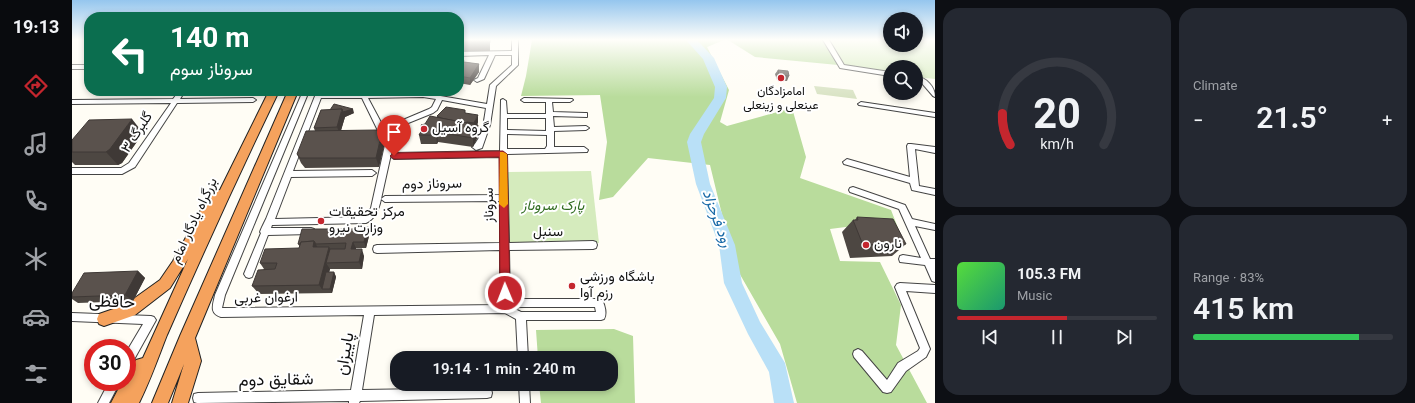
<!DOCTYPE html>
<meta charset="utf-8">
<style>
:root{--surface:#171b24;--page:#242831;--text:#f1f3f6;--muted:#9ea1a6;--line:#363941;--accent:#c4262e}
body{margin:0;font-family:Georgia,Vazirmatn,serif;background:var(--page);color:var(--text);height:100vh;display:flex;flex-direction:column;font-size:15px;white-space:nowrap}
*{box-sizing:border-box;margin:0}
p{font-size:13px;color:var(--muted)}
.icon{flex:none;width:22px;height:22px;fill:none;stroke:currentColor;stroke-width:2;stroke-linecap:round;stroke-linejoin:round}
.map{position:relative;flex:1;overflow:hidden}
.panel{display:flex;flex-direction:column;gap:8px;padding:8px;background:#0d0f14;width:480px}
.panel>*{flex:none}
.top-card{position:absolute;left:12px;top:12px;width:380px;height:84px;border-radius:16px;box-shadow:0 2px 6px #0003;background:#0b6e4f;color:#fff;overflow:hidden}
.tools{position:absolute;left:811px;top:12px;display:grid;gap:8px}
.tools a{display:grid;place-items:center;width:40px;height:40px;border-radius:50%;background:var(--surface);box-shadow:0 2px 6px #0003;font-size:20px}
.speed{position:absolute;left:12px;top:339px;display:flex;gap:8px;font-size:20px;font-weight:700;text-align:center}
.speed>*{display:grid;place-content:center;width:52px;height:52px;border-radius:50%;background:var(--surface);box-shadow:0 2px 6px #0003;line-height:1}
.speed .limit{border:6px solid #d22;background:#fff;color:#111}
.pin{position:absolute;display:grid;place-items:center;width:34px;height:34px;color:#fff;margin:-41px -17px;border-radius:50% 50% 50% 0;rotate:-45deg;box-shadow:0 0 4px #0007}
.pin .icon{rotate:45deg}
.me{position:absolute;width:44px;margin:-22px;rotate:359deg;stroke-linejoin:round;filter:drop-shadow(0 0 3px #0008)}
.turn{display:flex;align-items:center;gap:14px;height:84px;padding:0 20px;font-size:18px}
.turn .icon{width:52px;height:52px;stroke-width:2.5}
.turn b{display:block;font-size:28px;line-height:34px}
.big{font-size:30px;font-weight:600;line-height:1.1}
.panel .card{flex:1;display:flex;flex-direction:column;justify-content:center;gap:6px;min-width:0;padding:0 14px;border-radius:16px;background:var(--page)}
.panel .dial{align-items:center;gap:0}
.dial svg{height:104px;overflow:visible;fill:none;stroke:var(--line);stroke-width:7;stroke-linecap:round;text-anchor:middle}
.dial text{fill:var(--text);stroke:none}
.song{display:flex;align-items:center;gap:12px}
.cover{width:48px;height:48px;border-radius:6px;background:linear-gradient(135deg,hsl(110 70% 55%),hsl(160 70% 35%))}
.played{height:4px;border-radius:2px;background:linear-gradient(90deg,var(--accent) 55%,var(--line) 55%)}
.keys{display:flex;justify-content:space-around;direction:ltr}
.heat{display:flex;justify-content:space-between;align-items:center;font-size:22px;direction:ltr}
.charge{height:6px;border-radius:3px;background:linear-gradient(90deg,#34c759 83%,var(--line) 0)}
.panel .tiles{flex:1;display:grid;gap:8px;grid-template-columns:repeat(2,1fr)}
.trip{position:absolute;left:318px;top:351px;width:228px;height:40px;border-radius:16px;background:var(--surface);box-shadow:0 2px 6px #0003;font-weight:600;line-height:40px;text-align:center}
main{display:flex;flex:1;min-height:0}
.tabs{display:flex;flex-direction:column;width:72px;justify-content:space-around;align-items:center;background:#090b0e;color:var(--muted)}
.tabs .icon{width:28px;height:28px}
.tabs .active{color:var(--accent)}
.tabs b{font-size:18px;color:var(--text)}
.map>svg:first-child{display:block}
.green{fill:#d5ebbd}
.forest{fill:#b9dc9c}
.cemetery{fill:#d9e3c4}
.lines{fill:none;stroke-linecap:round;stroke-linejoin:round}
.river{fill:#b9e0f7;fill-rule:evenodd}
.minor-casing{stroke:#444;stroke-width:2}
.highway-casing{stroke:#222;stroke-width:2}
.minor{fill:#fff;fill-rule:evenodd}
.highway{fill:#f5a25d;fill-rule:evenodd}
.wall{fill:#4d4742}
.shaded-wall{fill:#3f3936}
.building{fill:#5a524d;stroke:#3f3936}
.route{fill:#c4262e;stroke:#7f191e}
.slow{fill:#f59e0b}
.poi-dot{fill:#c4262e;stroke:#fff;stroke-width:1.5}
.labels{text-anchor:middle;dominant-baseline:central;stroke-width:4;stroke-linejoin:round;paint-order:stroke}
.far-poi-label{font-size:12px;fill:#111;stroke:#fff}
.poi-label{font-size:14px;fill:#111;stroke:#fff;text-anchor:start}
.street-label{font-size:14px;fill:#111;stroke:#fff}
.park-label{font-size:14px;font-style:italic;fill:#2f6b1f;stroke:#fff}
.water-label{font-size:15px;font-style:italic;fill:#1768a6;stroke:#fff}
.near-street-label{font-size:17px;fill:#111;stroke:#fff}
</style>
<main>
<nav class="tabs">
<b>19:13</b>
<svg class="icon active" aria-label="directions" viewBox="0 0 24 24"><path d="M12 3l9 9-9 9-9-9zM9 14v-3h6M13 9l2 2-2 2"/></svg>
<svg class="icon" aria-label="music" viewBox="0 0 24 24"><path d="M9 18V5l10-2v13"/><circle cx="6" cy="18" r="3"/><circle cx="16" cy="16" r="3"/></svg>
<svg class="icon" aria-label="phone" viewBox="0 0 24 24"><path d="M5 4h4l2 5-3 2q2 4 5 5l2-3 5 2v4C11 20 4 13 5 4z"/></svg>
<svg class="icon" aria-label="climate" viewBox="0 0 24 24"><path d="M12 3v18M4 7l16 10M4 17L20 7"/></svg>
<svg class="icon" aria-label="car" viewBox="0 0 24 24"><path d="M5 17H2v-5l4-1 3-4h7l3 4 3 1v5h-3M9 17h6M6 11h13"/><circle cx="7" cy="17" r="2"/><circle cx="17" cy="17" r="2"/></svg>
<svg class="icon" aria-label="filters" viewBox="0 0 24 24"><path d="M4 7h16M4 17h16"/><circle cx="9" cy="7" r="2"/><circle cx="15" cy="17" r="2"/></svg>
</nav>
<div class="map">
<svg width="863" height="403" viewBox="0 0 863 403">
<rect width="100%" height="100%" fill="#fffdf5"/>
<g class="green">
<path d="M757 40H818V45H844V40H863V79L844 77V67H818V73L777 67 770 63Z"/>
<path d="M519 171 527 243H436L435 172Z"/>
</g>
<g class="forest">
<path d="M460 40H652L635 47 657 90 648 122 655 126 720 108 734 157 728 178 819 210 830 238 797 224 758 229 768 261 808 262 829 305 824 345 855 403H725L708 344 662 264 638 165 576 158 541 197 527 200 535 142 528 95 449 96 454 76Z"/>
<path d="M656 40H751L766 65 683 57Z"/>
<path d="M542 329 561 336 563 403H469L467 384H539V358H466L464 330Z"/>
</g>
<path class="cemetery" d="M742 86 781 90 785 99 745 94Z"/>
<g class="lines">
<path class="river" d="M614 40H625L642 58 655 87 654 98 632 134 629 142 638 184 663 245 670 283 688 322 713 363 722 403H702L697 372 676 334 652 283 647 245 624 184 615 142 618 134 642 98 643 87 631 59Z"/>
<defs>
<g id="minor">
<path d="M440 40H446V65L424 86 418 125 410 148 404 150 400 147C410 138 412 122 414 108L370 100 365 110 361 113 314 132 321 145 309 199 313 196 428 195V157L322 159 318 156 322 153 428 151 429 100 431 99 434 101 435 114H474V102H452L449 100 452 98 500 99 501 100 498 102H480L481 112 513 113H515V117L481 116 482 127 514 126 517 128 514 130 482 131V147H512L516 150 515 152 435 154 437 243 521 241 524 242 525 245 524 248 521 249 437 250 438 303 447 299H527L530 300C533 305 535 314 532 319L529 320H454L456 358H446L444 319 433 313 302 315 290 390 415 388 419 389 420 393 419 397 415 398 288 401 287 403H277V401L125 403 122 402 121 398 122 394 126 393 279 390 292 315 149 317C137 313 141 305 143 295L231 91H237L153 295 150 308 428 305V250L305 253 302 252 301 249 302 246 305 245 428 243V201L313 202 309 199C307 209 303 219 294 223L200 225 199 228H239L242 229 243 231 242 233 239 234 196 235 180 277 177 278 174 277 172 274 189 233 188 232C189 229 193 221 194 219L245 91H251L250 94 351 93 415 104 418 85 440 65V55H423L412 79 405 82 402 80 406 78 417 55 387 56V52L440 51ZM351 97 364 99 360 107 357 109 312 128 296 98ZM249 98H290L313 145 299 208 292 217 203 219 219 177 300 176 304 173 300 170 221 171ZM435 118H474V131L435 130ZM435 134 475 135V146L473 149H435ZM447 307H523L524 312H449L443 309Z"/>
<path d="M751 40H757L772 65 818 72V76L768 68Z"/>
<rect x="0" y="65" width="17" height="4"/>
<path d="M844 76C854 78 863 86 863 97L861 96 848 81 844 80Z"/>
<path d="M107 91H113L108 99 181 98 184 100 181 102 105 103 63 167 50 174H0V168H49L57 163 99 103 0 104V100L101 99Z"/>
<path d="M789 102 863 113V117L787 105 786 104Z"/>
<path d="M836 144H839L863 147V153L843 149 847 186 863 189V195L840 190 838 183 772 164 771 162 775 159 838 177 835 146Z"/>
<path d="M781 187 833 205 840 219 863 224V230L843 226 858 259H863V282L860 281 853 265 828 262 827 259 828 256 831 255 849 258 827 209 778 192 777 190 778 188Z"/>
<path d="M285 227 303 228 304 230 303 232C297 234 288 234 282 232L281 230 282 228Z"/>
<path d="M828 283 863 285V293L834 291 858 349 854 357 834 371 819 392 815 393 811 392 782 357 781 354 782 351 786 349 790 351 815 380 826 363 846 351 848 348 823 287 825 284Z"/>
<path d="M0 313 79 316 82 317 84 320 59 365 55 366V351L71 324 0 321Z"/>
<path d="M37 382H48L37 403H26Z"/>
<path d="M447 384H457L458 403H448Z"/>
</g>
<g id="highway">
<path d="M197 91H207C168 172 131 253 95 335 86 358 78 381 67 403H39L50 382H55V374L64 360 71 358 116 259 98 288 63 315 32 326 27 324 25 319 27 314 53 305 88 280 101 261 130 208 142 191 148 190Z"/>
<path d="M216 91H226L123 338 129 361 116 403H100L112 364 96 403H80L108 336Z"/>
</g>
</defs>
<use href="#minor" class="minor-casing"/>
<use href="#highway" class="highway-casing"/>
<use href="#minor" class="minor"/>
<use href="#highway" class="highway"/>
</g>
<g class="wall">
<rect x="387" y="40" width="31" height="11"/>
<path d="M387 59 392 60V62L407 64V72L398 85 387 83Z"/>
<path d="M706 70 717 76 715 81 705 80 703 74Z"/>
<path d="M123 91H156L155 93 137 94 135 92 134 94H126Z"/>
<path d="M348 91H381L378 96Z"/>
<path d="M249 110 282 113 273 117 269 130 312 146 307 167 233 168 229 163 225 154 243 131 242 128Z"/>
<path d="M393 113 406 122 405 125 407 134 401 147 366 142 365 144H349L347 135 350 130 349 125 353 124 365 117V116Z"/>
<path d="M71 133 50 163 46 165H3L0 162V140Z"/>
<path d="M785 217 834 244 820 256 778 258 770 232 781 220H783Z"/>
<path d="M295 229 297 236 294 248H284V249L292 256 290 269H258L257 272H262L264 277 260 293 187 294 180 286 192 269 188 263 227 248 228 247 226 244Z"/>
<path d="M66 271 73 278 61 301 6 303 0 299V293Z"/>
</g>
<g class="shaded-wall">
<path d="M392 60 393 69 387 76V69Z"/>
<path d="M407 64V72L398 85V78Z"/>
<path d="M132 91H135V92L134 94Z"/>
<path d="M377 91H381L378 96Z"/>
<path d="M270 109H281L282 113 273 117 268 134 265 127Z"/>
<path d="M406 115V122L403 130 402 123Z"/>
<path d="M60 119 71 133 50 163 46 165 34 152Z"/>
<path d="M406 125 407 134 401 147V138Z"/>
<path d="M365 132 366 142 365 144 364 135Z"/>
<path d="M309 136 312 146 307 167 304 158Z"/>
<path d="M295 229 297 236 294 248 292 242Z"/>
<path d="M242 241 247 250 241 247Z"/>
<path d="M281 242 284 248 282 256 279 249Z"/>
<path d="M257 247 261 255 254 263 258 269 253 289H250L247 285Z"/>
<path d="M290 249 292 256 290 269 287 262Z"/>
<path d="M66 271 73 278 61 301 53 295Z"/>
<path d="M262 272 264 277 260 293 258 289Z"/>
</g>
<g class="building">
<rect x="387" y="40" width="31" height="2"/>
<path d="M387 59 392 60 387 69Z"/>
<path d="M392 62 407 64 398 78 387 76V71Z"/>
<path d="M706 70 716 71 717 76 707 75Z"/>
<path d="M262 104 281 109 271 112 270 109 258 110Z"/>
<path d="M374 107 393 110V113L406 115 402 123 395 122 393 123 369 118 365 116Z"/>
<path d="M270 109 265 127 242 128 249 110Z"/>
<path d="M358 116 406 125 401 138 365 132 364 135H347L351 128 349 125 353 124Z"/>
<path d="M60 119 38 149 34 152H0V140L17 120Z"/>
<path d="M305 130 309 136 304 158H228L225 154 234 131Z"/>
<path d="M785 217 821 219 834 244 791 245 781 220H786Z"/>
<path d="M230 229H295L292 242H281L279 249H290L287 262 254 263 258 249H273L274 243 244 244 242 241 229 242V244H226Z"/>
<path d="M242 241 241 247H257L247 285 180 286 186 270 203 269 205 263H188L193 249 227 248 229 242Z"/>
<path d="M66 271 53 295 0 297V293L12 273Z"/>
<path d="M254 272H262L258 289H250Z"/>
</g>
<linearGradient id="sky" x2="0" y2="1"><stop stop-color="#95c6ee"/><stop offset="0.41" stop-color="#fffefa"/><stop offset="1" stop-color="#fffefa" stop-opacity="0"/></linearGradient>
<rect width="863" height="97" fill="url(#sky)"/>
<path class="route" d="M431 151 435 154 438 293 437 297 433 298 429 297 428 293 427 157 322 159 318 156 322 153Z"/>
<path class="slow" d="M428 152H431L435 154 436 204 432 208 427 204Z"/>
<g class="poi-dot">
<circle cx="709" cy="78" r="4"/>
<circle cx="352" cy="129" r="4"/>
<circle cx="249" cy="221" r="4"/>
<circle cx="794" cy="245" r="4"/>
<circle cx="500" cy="286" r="4"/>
</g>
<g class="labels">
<g class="far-poi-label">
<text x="709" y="92">امامزادگان<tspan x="709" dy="14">عینعلی و زینعلی</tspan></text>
</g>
<g class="poi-label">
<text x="360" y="129">گروه آسیل</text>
<text x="257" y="213">مرکز تحقیقات<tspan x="257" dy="16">وزارت نیرو</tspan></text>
<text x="802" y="245">نارون</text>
<text x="508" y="278">باشگاه ورزشی<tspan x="508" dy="16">رزم آوا</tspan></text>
</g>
<g class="street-label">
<text transform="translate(66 133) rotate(-57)">گلبرگ ۳</text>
<text transform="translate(360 185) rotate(-1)">سروناز دوم</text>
<text transform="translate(418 205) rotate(-91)">سروناز</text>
<text transform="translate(123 221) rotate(-65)">بزرگراه یادگار امام</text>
<text x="476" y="233">سنبل</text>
<text transform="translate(194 299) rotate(-1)">ارغوان غربی</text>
</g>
<g class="park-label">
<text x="481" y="207">پارک سروناز</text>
</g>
<g class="water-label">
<text transform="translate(644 219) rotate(70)">رود فرحزاد</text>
</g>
<g class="near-street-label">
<text transform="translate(40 303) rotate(2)">حافظی</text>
<text transform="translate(274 354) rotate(-80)">پاییزان</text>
<text transform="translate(204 381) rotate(-1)">شقایق دوم</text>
</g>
</g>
</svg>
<div class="tools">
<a><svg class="icon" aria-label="sound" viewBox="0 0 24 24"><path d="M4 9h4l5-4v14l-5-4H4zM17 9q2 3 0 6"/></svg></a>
<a><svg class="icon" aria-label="search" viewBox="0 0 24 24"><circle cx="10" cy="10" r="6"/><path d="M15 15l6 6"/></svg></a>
</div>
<div class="speed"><div class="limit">30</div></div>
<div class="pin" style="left:322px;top:156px;background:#d93025"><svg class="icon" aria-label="arrive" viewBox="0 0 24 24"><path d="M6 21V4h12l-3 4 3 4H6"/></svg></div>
<svg class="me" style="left:433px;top:293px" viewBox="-20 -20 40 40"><circle r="17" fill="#c4262e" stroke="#fff" stroke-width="3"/><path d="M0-11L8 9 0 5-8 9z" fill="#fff"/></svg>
<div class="trip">19:14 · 1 min · 240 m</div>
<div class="top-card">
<div class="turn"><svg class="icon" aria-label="left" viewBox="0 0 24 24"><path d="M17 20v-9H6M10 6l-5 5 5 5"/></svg><div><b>140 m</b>سروناز سوم</div></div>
</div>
</div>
<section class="panel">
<div class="tiles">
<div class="card dial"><svg viewBox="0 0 100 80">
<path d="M14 69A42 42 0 1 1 86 69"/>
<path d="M14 69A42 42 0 0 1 8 45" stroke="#c4262e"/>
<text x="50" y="56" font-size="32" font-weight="700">20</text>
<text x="50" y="72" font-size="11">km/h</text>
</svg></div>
<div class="card"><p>Climate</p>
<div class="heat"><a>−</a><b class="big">21.5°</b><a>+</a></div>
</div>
<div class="card">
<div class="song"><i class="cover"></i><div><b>105.3 FM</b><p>Music</p></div></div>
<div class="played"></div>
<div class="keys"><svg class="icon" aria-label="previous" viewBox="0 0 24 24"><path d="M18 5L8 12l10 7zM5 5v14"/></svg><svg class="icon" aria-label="pause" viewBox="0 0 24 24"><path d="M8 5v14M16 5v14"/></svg><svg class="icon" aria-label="next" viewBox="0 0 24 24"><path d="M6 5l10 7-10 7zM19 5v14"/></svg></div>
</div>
<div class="card"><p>Range · 83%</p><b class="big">415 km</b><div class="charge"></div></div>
</div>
</section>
</main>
